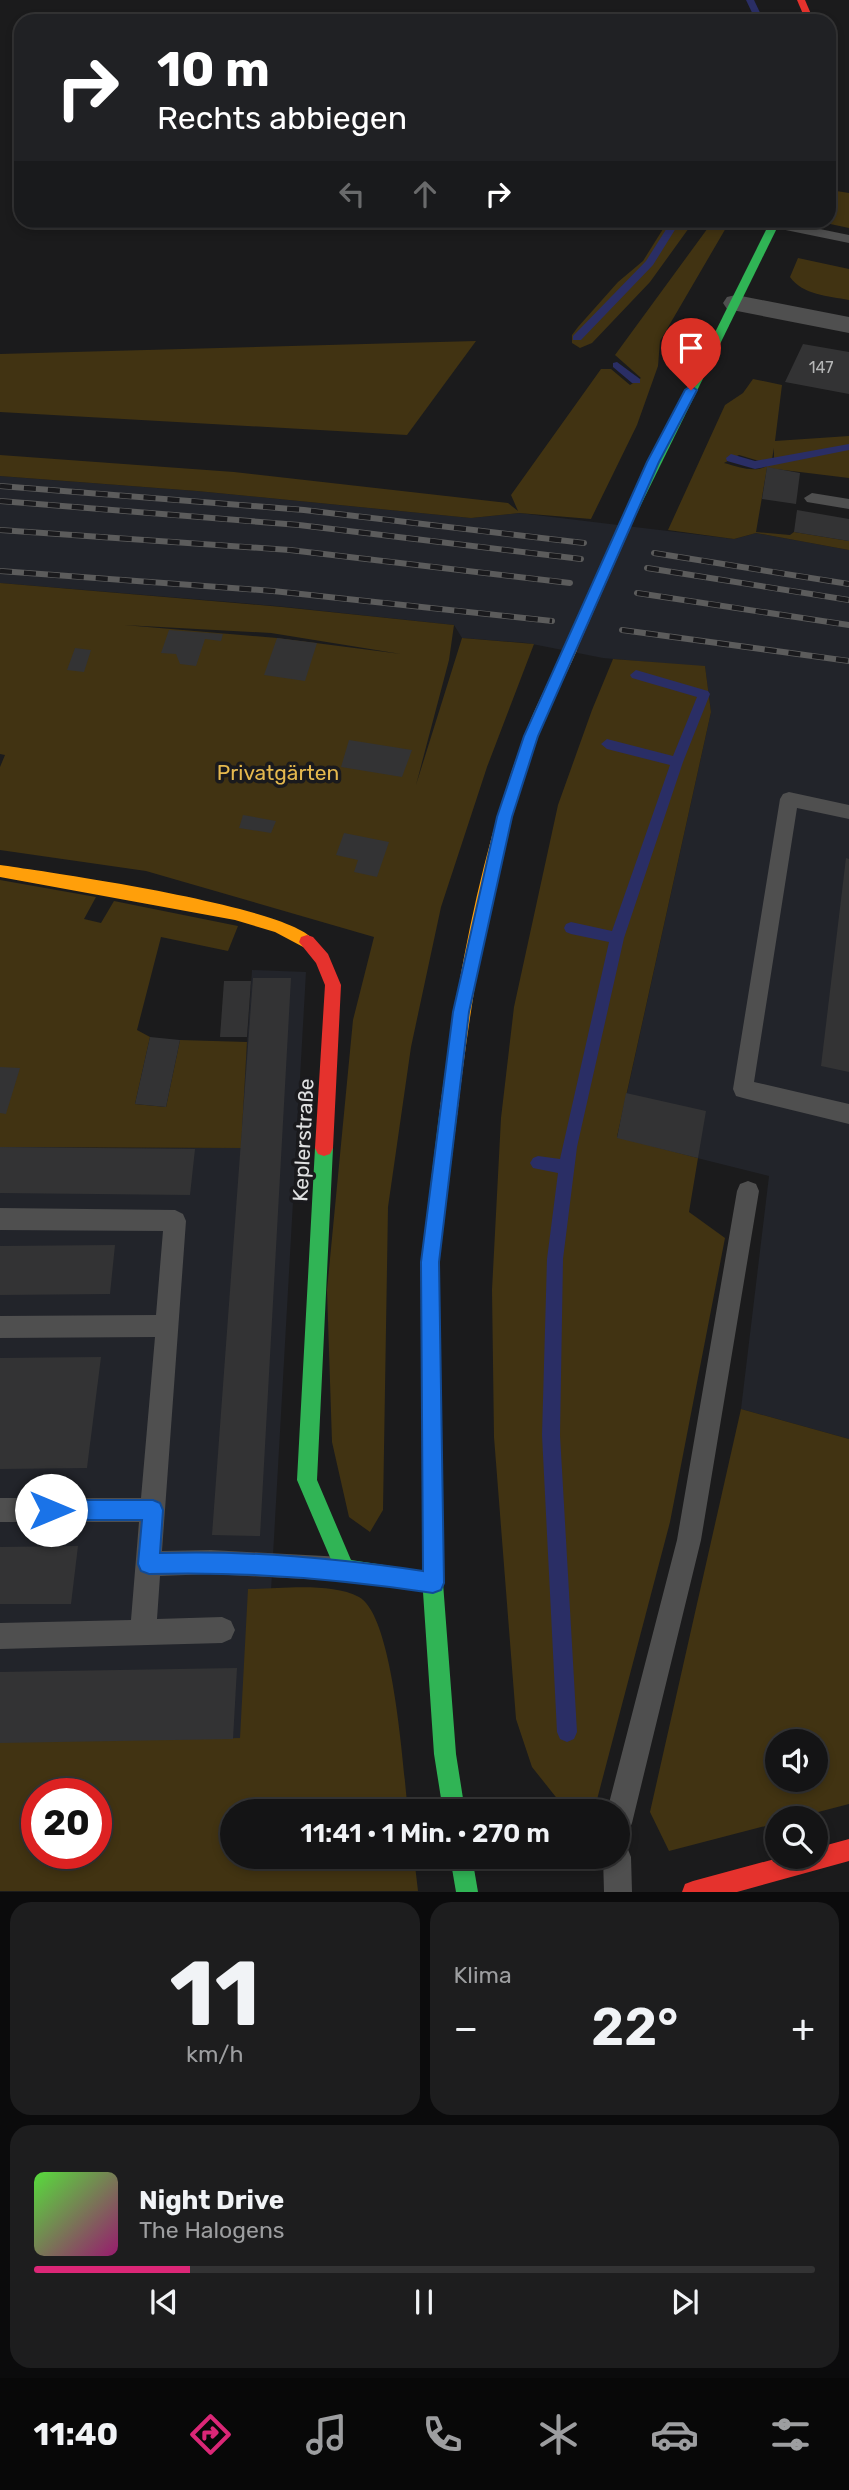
<!DOCTYPE html>
<html lang="de">
<meta charset="utf-8">
<style>
:root{--surface:#141415;--page:#1d1d1e;--text:#f1f3f6;--muted:#9d9ea0;--line:#333334;--accent:#db2777}
body{margin:0;font-family:Rubik,sans-serif;background:var(--page);color:var(--text);height:100vh;display:flex;flex-direction:column;font-size:26px;white-space:nowrap}
*{box-sizing:border-box;margin:0}
p{font-size:23px;color:var(--muted)}
.icon{flex:none;width:38px;height:38px;fill:none;stroke:currentColor;stroke-width:2;stroke-linecap:round;stroke-linejoin:round}
.map{position:relative;height:1892px;overflow:hidden}
.side{display:flex;flex-direction:column;gap:10px;padding:10px;background:#0b0b0c;flex:1}
.side>*{flex:none}
.top-card{position:absolute;left:14px;top:14px;width:822px;height:214px;border-radius:21px;box-shadow:0 4px 10px #0003,0 0 0 2px var(--line);background:#202124;color:#fff;overflow:hidden}
.fabs{position:absolute;left:765px;top:1729px;display:grid;gap:14px}
.fabs a{display:grid;place-items:center;width:63px;height:63px;border-radius:50%;background:var(--surface);box-shadow:0 4px 10px #0003,0 0 0 2px var(--line);font-size:35px}
.speed{position:absolute;left:21px;top:1778px;display:flex;gap:14px;font-size:35px;font-weight:700;text-align:center}
.speed>*{display:grid;place-content:center;width:91px;height:91px;border-radius:50%;background:var(--surface);box-shadow:0 4px 10px #0003,0 0 0 2px var(--line);line-height:1}
.speed .limit{border:10px solid #d22;background:#fff;color:#111}
.pin{position:absolute;display:grid;place-items:center;width:60px;height:60px;color:#fff;margin:-72px -30px;border-radius:50% 50% 50% 0;rotate:-45deg;box-shadow:0 0 7px #0007}
.pin .icon{rotate:45deg}
.me{position:absolute;width:77px;margin:-38px;rotate:90deg;stroke-linejoin:round;filter:drop-shadow(0 0 5px #0008)}
.turn{display:flex;align-items:center;gap:24px;height:147px;padding:0 28px;font-size:32px}
.turn .icon{width:91px;height:91px;stroke-width:2.5}
.turn b{display:block;font-size:49px;line-height:60px}
.lanes{display:flex;align-items:center;height:66px;padding:0 28px;background:#0003;justify-content:center;gap:35px;direction:ltr}
.lanes .off{opacity:.35}
.big{font-size:52px;font-weight:600;line-height:1.1}
.side .widget{flex:1;display:flex;flex-direction:column;justify-content:center;gap:10px;min-width:0;padding:0 24px;border-radius:21px;background:var(--page)}
.side .dial{align-items:center;gap:0}
.dial b{font-size:91px;line-height:1}
.song{display:flex;align-items:center;gap:21px}
.cover{width:84px;height:84px;border-radius:10px;background:linear-gradient(135deg,hsl(110 70% 55%),hsl(320 70% 35%))}
.played{height:7px;border-radius:4px;background:linear-gradient(90deg,var(--accent) 20%,var(--line) 20%)}
.keys{display:flex;justify-content:space-around;direction:ltr}
.heat{display:flex;justify-content:space-between;align-items:center;font-size:38px;direction:ltr}
.side .tiles{flex:1;display:grid;gap:10px;grid-template-columns:1fr 1fr}
.widget:last-child{grid-column:span 2}
.trip{position:absolute;left:220px;top:1799px;width:410px;height:70px;border-radius:35px;background:var(--surface);box-shadow:0 4px 10px #0003,0 0 0 2px var(--line);font-weight:600;line-height:70px;text-align:center}
.tabs{display:flex;height:112px;justify-content:space-around;align-items:center;background:#080808;color:var(--muted)}
.tabs .icon{width:49px;height:49px}
.tabs .active{color:var(--accent)}
.tabs b{font-size:32px;color:var(--text)}
.map>svg:first-child{display:block}
.built{fill:#22242a}
.green{fill:#413312;fill-rule:evenodd}
.lines{fill:none;stroke-linecap:round;stroke-linejoin:round}
.stream{fill:#2a2e65;fill-rule:evenodd}
.building{fill:#333334}
.lane{fill:#4f4f4f;fill-rule:evenodd}
.street{fill:#4f4f4f;fill-rule:evenodd}
.fast{fill:#30b455;fill-rule:evenodd}
.slow{fill:#ff9f0a;fill-rule:evenodd}
.jam{fill:#e5322d;fill-rule:evenodd}
.rail-casing{stroke:#5c5c5c;stroke-width:6}
.rail{stroke:#1a1a1d;stroke-width:4.5;stroke-dasharray:12;stroke-linecap:butt}
.jam-bridge{stroke:#e5322d;stroke-width:12}
.route{fill:#1a73e8;stroke:#114b97;stroke-width:2}
.labels{text-anchor:middle;dominant-baseline:central;stroke-width:7;stroke-linejoin:round;paint-order:stroke}
.far-number-label{font-size:16px;fill:#b5b6b6}
.park-label{font-size:21px;fill:#e5b94e;stroke:#1a1a1d}
.street-label{font-size:21px;fill:#e0e1e2;stroke:#1a1a1d}
</style>
<div class="map">
<svg width="849" height="1892" viewBox="0 0 849 1892">
<rect width="100%" height="100%" fill="#1b1b1c"/>
<g class="built">
<path d="M0 476 197 491 471 518 519 513 734 539 756 533 849 550V1439L741 1409 769 1176 617 1138 711 712 705 667 603 658 527 643 462 638 454 625 276 606 0 583Z"/>
<path d="M252 970 306 972 261 1768 0 1772V1147L240 1148Z"/>
</g>
<g class="green">
<path d="M830 190 849 193V228L816 221 830 220Z"/>
<path d="M668 221H694L650 282 592 343 580 348 572 343V335L578 327 618 282 643 261Z"/>
<path d="M713 221H730L660 341 658 366 637 425 591 519 519 513 471 518 197 491 0 476V455L234 472 508 503 518 511 511 495 601 369H611L630 385 641 378 615 355Z"/>
<path d="M798 258 849 269V300C828 296 803 295 790 277Z"/>
<path d="M476 341 407 435 0 412V354Z"/>
<path d="M753 379 782 385 775 441 849 436V478L767 468 756 532 790 535 794 532 849 541V550L756 533 734 539 668 530 725 405 743 393ZM774 448V461C759 475 743 468 724 463L739 455 759 461 772 459Z"/>
<path d="M0 583 282 607 454 625 449 660 416 785 462 638 534 644 487 767 441 907 411 1047 388 1207 383 1510 370 1532 349 1517 332 1442 327 1290 353 1020 374 937 146 871 0 850V767L5 755 0 754ZM124 625 271 633 401 654 277 638Z"/>
<path d="M613 659 705 666 711 712 617 1137 698 1158 689 1212 725 1238 670 1522 594 1811H567L532 1767 516 1719 494 1437 492 1290 501 1118 514 1007 558 805 592 710Z"/>
<path d="M0 880 96 897 84 919 101 923 114 901 238 926 228 951 161 937 137 1030 150 1037 135 1104 166 1107 180 1040 247 1042 241 1148 0 1147Z"/>
<path d="M741 1409 849 1439V1804L795 1818H777V1823L669 1851 650 1812ZM777 1741H816V1780H777Z"/>
<path d="M248 1589C280 1589 330 1582 359 1597 394 1616 403 1770 408 1811H233V1857H414L418 1891H0V1742L240 1738ZM37 1794H96V1853H37Z"/>
</g>
<g class="lines">
<g class="stream">
<path d="M746 0H754L764 21H756Z"/>
<path d="M672 220H681L653 265 581 340H573V336L646 261Z"/>
<path d="M617 362 640 379V383H632L613 367V363Z"/>
<path d="M849 444V450L755 469 727 461 726 458 731 454 755 461Z"/>
<path d="M636 670 708 691 710 694 683 762 624 938 577 1147 563 1259 560 1435 577 1732 574 1739 567 1742 560 1739 557 1732 542 1435 547 1259 558 1173 533 1168 530 1163 533 1158 538 1156 560 1159 609 942 571 934 566 932 564 928 566 924 571 922 612 931 670 765 607 749 601 744 607 739 673 756 697 697 632 678 630 675Z"/>
</g>
</g>
<g class="building">
<path d="M803 344 849 352V394L785 382Z"/>
<path d="M767 467 800 473 796 504 762 499Z"/>
<path d="M797 510 849 519V541L794 532Z"/>
<path d="M169 630 223 634 221 641 205 639 196 666 180 664 176 654 161 653Z"/>
<path d="M277 638 317 643 305 681 264 675Z"/>
<path d="M75 648 91 650 84 672 67 670Z"/>
<path d="M349 740 412 750 402 777 341 767Z"/>
<path d="M243 815 276 821 271 833 239 828Z"/>
<path d="M344 833 389 842 377 877 354 872 358 860 336 855Z"/>
<path d="M846 858 849 859V1072L821 1066Z"/>
<path d="M253 978H291L260 1536 212 1535Z"/>
<path d="M224 981H251L247 1037H220Z"/>
<path d="M150 1037 180 1040 166 1107 135 1104Z"/>
<path d="M0 1067 20 1068 6 1114 0 1113Z"/>
<path d="M626 1093 706 1111 698 1158 617 1138Z"/>
<path d="M0 1147 195 1149 190 1195 0 1193Z"/>
<path d="M115 1245 110 1294 0 1295V1246Z"/>
<path d="M101 1357 87 1468 0 1469V1358Z"/>
<path d="M78 1546 71 1604H0V1547Z"/>
<path d="M237 1668 233 1739 0 1743V1672Z"/>
</g>
<g class="lines">
<g class="lane">
<path d="M776 220 849 235V243L771 227V221Z"/>
<path d="M812 493 849 499V509L807 502 804 498Z"/>
<path d="M789 792 849 805V819L797 808 754 1082 849 1104V1124L743 1098 736 1096 733 1089 780 799 783 794Z"/>
<path d="M748 1181 756 1184 759 1191 701 1540 632 1823 628 1833 618 1837V1811H607L677 1540 737 1191 740 1184Z"/>
<path d="M0 1208 175 1210 183 1214 186 1221 162 1551 211 1550 343 1557 352 1560 355 1569 352 1578 343 1581 211 1574 160 1576 157 1619 222 1617 231 1621 235 1630 231 1639 222 1643 0 1649V1623L131 1620 139 1522H0V1498H141L155 1337 0 1338V1316L156 1315 163 1231 0 1230Z"/>
<path d="M618 1844 627 1847 631 1857 632 1892H604L603 1857H618Z"/>
</g>
<path class="street" d="M736 295 849 317V333L727 309 723 303 727 297Z"/>
<g class="fast">
<path d="M771 220H781L631 525 629 528H621L619 525Z"/>
<path d="M448 1108 454 1110 457 1116 439 1262 443 1583 456 1754 465 1811H443L434 1754 423 1592 338 1576 297 1480 315 1148 318 1142 324 1140 330 1142 333 1148 317 1480 351 1560 423 1571 421 1262 439 1116 442 1110Z"/>
<path d="M450 1857H472L478 1892H456Z"/>
</g>
<g class="slow">
<path d="M570 645 577 650C564 679 549 708 538 737 493 859 472 988 457 1116L454 1122 448 1124 442 1122 439 1116C456 988 478 859 524 737 535 707 550 679 563 650Z"/>
<path d="M0 865C48 872 297 907 315 942L313 947 307 949 275 932 235 920 0 877Z"/>
</g>
<g class="jam">
<path d="M797 0H805L814 21H806Z"/>
<path d="M307 935 313 937 328 954 341 985 333 1148 330 1154 324 1156 318 1154 315 1148 325 985 316 963 299 942 301 937Z"/>
<path d="M849 1839V1861L737 1892H682L685 1884 693 1881 782 1857H816V1848Z"/>
</g>
<defs>
<g id="rail">
<path d="M0 486 304 510 584 543"/>
<path d="M0 501 299 525 581 559"/>
<path d="M0 530 290 550 570 583"/>
<path d="M654 553 849 584"/>
<path d="M647 568 849 600"/>
<path d="M0 571 273 591 552 621"/>
<path d="M637 593 849 625"/>
<path d="M622 630 849 661"/>
</g>
</defs>
<use href="#rail" class="rail-casing"/>
<use href="#rail" class="rail"/>
<path class="jam-bridge" d="M570 650 625 525"/>
</g>
<path class="route" d="M691 386 697 390 659 462 538 736 512 817 469 1012 439 1262 444 1583 441 1590 433 1593C339 1579 245 1571 149 1574L141 1571 138 1564 142 1520H51L44 1517 41 1510 44 1503 51 1500H153L160 1503 163 1510 160 1553C248 1550 336 1558 423 1571L421 1262 453 1012 497 817 524 736 647 462 685 390Z"/>
<g class="labels">
<g class="far-number-label">
<text x="821" y="367">147</text>
</g>
<g class="park-label">
<text x="278" y="772">Privatgärten</text>
</g>
<g class="street-label">
<text transform="translate(303 1140) rotate(-87)">Keplerstraße</text>
</g>
</g>
</svg>
<div class="fabs">
<a><svg class="icon" aria-label="sound" viewBox="0 0 24 24"><path d="M4 9h4l5-4v14l-5-4H4zM17 9q2 3 0 6"/></svg></a>
<a><svg class="icon" aria-label="search" viewBox="0 0 24 24"><circle cx="10" cy="10" r="6"/><path d="M15 15l6 6"/></svg></a>
</div>
<div class="speed"><div class="limit">20</div></div>
<div class="pin" style="left:691px;top:390px;background:#d93025"><svg class="icon" aria-label="arrive" viewBox="0 0 24 24"><path d="M6 21V4h12l-3 4 3 4H6"/></svg></div>
<svg class="me" style="left:51px;top:1510px" viewBox="-20 -20 40 40"><circle r="19" fill="#fff"/><path d="M0-13L10 11 0 6-10 11z" fill="#1a73e8"/></svg>
<div class="trip">11:41 · 1 Min. · 270 m</div>
<div class="top-card">
<div class="turn"><svg class="icon" aria-label="right" viewBox="0 0 24 24"><path d="M7 20v-9h11M14 6l5 5-5 5"/></svg><div><b>10 m</b>Rechts abbiegen</div></div>
<div class="lanes"><svg class="icon off" aria-label="left" viewBox="0 0 24 24"><path d="M17 20v-9H6M10 6l-5 5 5 5"/></svg><svg class="icon off" aria-label="ahead" viewBox="0 0 24 24"><path d="M12 20V5M6 11l6-6 6 6"/></svg><svg class="icon" aria-label="right" viewBox="0 0 24 24"><path d="M7 20v-9h11M14 6l5 5-5 5"/></svg></div>
</div>
</div>
<section class="side">
<div class="tiles">
<div class="widget dial"><b>11</b><p>km/h</p></div>
<div class="widget"><p>Klima</p>
<div class="heat"><a>−</a><b class="big">22°</b><a>+</a></div>
</div>
<div class="widget">
<div class="song"><i class="cover"></i><div><b>Night Drive</b><p>The Halogens</p></div></div>
<div class="played"></div>
<div class="keys"><svg class="icon" aria-label="previous" viewBox="0 0 24 24"><path d="M18 5L8 12l10 7zM5 5v14"/></svg><svg class="icon" aria-label="pause" viewBox="0 0 24 24"><path d="M8 5v14M16 5v14"/></svg><svg class="icon" aria-label="next" viewBox="0 0 24 24"><path d="M6 5l10 7-10 7zM19 5v14"/></svg></div>
</div>
</div>
</section>
<nav class="tabs">
<b>11:40</b>
<svg class="icon active" aria-label="directions" viewBox="0 0 24 24"><path d="M12 3l9 9-9 9-9-9zM9 14v-3h6M13 9l2 2-2 2"/></svg>
<svg class="icon" aria-label="music" viewBox="0 0 24 24"><path d="M9 18V5l10-2v13"/><circle cx="6" cy="18" r="3"/><circle cx="16" cy="16" r="3"/></svg>
<svg class="icon" aria-label="phone" viewBox="0 0 24 24"><path d="M5 4h4l2 5-3 2q2 4 5 5l2-3 5 2v4C11 20 4 13 5 4z"/></svg>
<svg class="icon" aria-label="climate" viewBox="0 0 24 24"><path d="M12 3v18M4 7l16 10M4 17L20 7"/></svg>
<svg class="icon" aria-label="car" viewBox="0 0 24 24"><path d="M5 17H2v-5l4-1 3-4h7l3 4 3 1v5h-3M9 17h6M6 11h13"/><circle cx="7" cy="17" r="2"/><circle cx="17" cy="17" r="2"/></svg>
<svg class="icon" aria-label="filters" viewBox="0 0 24 24"><path d="M4 7h16M4 17h16"/><circle cx="9" cy="7" r="2"/><circle cx="15" cy="17" r="2"/></svg>
</nav>
